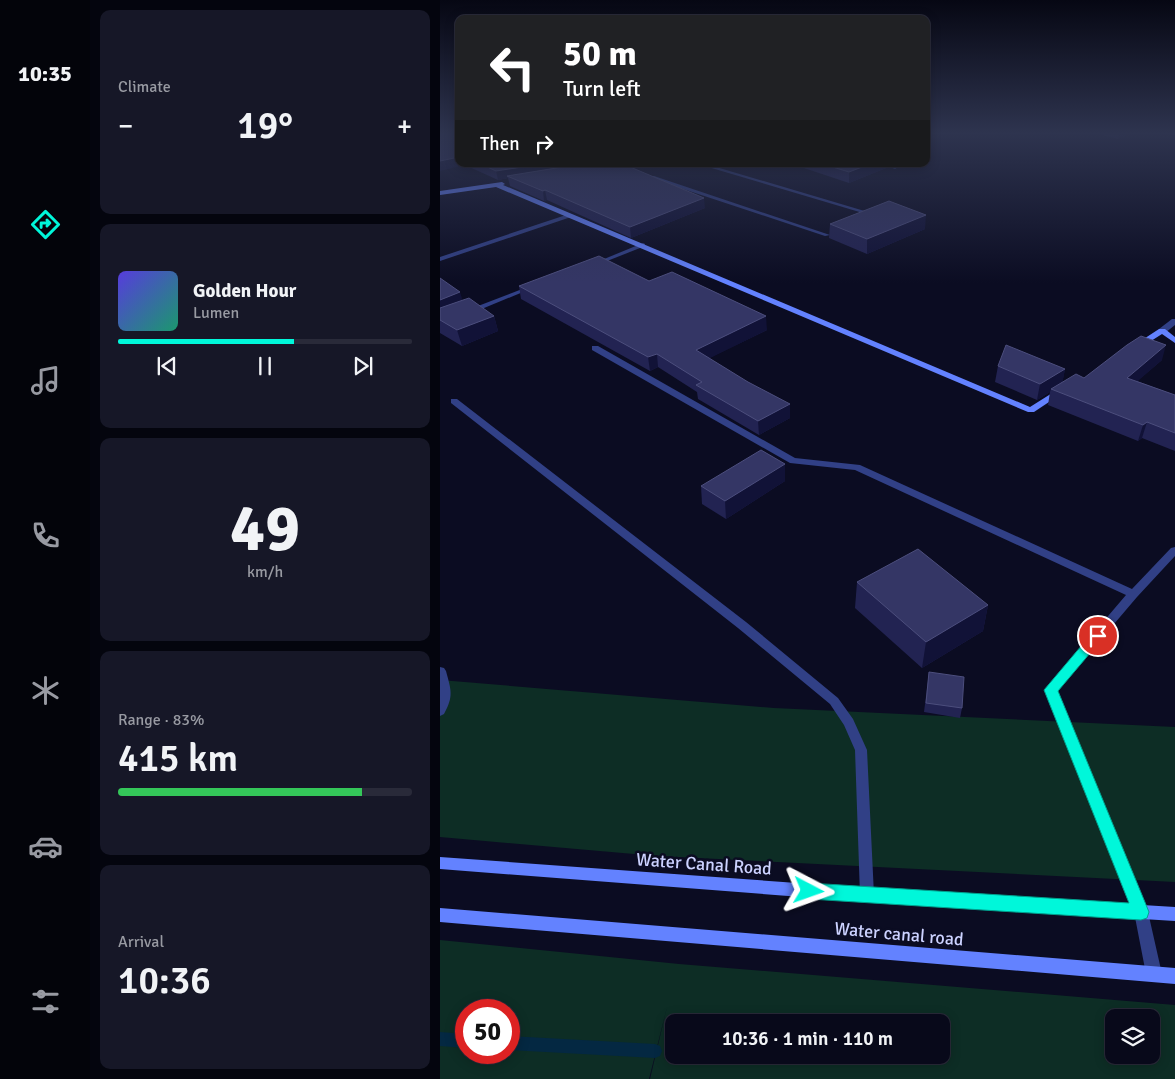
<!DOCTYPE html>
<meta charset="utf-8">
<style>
:root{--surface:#08091a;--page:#161727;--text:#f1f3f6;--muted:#989aa2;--line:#292a39;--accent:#00f7da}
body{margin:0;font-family:Signika,sans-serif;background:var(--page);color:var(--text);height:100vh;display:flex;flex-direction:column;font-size:19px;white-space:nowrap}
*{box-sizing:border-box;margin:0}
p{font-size:16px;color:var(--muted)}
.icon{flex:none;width:28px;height:28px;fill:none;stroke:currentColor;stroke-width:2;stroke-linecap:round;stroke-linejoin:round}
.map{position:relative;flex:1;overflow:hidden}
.details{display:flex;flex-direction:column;gap:10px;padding:10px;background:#04050e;width:350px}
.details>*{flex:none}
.guide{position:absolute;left:15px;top:15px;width:475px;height:152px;border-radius:10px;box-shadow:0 2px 12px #0003,0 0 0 1px var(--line);background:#202124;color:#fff;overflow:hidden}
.controls{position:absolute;left:665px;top:1009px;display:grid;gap:10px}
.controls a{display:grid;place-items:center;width:55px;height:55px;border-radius:10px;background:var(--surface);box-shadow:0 2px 12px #0003,0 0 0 1px var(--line);font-size:25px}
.speed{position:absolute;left:15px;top:999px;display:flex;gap:10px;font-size:25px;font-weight:700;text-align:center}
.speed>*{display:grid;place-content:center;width:65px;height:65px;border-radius:50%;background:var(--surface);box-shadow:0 2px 12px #0003,0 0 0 1px var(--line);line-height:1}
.speed .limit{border:8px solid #d22;background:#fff;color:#111}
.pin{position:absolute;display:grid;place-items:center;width:42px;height:42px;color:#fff;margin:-21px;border:2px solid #fff;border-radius:50%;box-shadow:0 1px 5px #0007}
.me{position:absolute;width:55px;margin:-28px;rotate:94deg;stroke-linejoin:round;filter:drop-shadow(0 0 4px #0008)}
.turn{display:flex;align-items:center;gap:18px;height:105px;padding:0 25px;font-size:22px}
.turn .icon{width:65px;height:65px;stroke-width:2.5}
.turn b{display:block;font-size:35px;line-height:42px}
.then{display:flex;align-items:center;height:48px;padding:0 25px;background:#0003;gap:10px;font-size:19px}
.big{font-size:38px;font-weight:600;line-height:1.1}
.details .card{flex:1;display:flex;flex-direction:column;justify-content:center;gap:8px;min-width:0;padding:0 18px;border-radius:10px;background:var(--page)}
.details .dial{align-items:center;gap:0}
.dial b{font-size:65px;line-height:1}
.song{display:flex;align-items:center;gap:15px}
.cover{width:60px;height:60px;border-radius:8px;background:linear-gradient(135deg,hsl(250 70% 55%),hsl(160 70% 35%))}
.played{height:5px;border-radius:2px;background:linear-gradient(90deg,var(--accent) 60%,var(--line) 60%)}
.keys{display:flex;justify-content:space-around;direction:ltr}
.heat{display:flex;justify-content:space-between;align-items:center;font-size:28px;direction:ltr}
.charge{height:8px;border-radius:4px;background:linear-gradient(90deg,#34c759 83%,var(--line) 0)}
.trip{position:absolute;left:225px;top:1014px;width:285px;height:50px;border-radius:10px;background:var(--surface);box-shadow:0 2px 12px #0003,0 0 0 1px var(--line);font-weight:600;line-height:50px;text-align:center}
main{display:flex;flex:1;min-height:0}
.tabs{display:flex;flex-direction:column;width:90px;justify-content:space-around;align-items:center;background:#03040a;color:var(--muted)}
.tabs .icon{width:35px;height:35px}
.tabs .selected{color:var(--accent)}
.tabs b{font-size:22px;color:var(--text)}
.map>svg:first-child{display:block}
.green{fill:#0d2d25;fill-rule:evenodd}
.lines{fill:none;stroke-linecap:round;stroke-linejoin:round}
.stream{fill:#042842;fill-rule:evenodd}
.street{fill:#314086;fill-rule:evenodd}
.secondary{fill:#6382ff;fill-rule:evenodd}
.wall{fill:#222352}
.shaded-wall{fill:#111237}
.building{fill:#343665;stroke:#4c4e7d}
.route{fill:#00f7da;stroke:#00a18e}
.labels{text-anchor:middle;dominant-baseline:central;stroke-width:5;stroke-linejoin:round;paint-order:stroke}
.near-street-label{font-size:18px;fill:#ccd2ff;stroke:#0b0c22}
</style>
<main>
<nav class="tabs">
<b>10:35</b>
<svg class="icon selected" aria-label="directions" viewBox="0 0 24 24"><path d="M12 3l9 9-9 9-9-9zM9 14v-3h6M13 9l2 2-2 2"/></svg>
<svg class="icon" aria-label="music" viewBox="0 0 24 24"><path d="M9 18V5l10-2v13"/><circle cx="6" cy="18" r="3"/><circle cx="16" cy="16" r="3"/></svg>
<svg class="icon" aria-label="phone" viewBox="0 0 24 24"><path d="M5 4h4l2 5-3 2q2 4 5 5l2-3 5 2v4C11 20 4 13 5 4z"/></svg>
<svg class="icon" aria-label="climate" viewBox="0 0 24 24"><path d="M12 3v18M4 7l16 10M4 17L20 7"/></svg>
<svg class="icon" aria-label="car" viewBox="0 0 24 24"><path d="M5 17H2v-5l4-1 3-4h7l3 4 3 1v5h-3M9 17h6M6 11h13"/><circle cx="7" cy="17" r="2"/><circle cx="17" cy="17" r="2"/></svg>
<svg class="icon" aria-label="filters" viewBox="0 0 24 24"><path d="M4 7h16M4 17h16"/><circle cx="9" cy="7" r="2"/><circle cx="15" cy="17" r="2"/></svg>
</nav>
<section class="details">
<div class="card"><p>Climate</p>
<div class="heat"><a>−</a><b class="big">19°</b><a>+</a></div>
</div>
<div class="card">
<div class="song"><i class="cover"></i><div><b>Golden Hour</b><p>Lumen</p></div></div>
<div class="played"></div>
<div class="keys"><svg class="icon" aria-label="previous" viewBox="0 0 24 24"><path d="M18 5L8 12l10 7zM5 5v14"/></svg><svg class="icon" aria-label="pause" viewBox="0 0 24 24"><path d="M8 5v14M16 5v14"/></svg><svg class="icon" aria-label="next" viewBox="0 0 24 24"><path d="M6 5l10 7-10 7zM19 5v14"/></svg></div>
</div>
<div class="card dial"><b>49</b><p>km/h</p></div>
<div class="card"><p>Range · 83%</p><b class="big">415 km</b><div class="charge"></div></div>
<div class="card"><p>Arrival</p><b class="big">10:36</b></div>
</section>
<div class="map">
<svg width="735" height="1079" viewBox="0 0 735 1079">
<rect width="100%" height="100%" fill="#0b0c22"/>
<g class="green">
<path d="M0 680 334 708 735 727V882L217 856 0 837Z"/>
<path d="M0 940 239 964 735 1005V1079H210L227 1007 209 1079H0ZM26 1010H69V1052H26ZM674 1018H711V1055H674ZM234 1022H501V1055H234Z"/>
</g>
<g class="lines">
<g class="stream">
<path d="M0 1032 26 1034V1048L0 1046Z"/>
<path d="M69 1036 215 1044 220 1046 222 1051 220 1056 215 1058 69 1050Z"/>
</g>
<g class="street">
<path d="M723 132 735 133V135L723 133Z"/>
<path d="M258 164H266L438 215 433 216Z"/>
<path d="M442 164H450L458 167 455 169Z"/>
<path d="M210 176H214L390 235 385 236 210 178Z"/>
<path d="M129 214 132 216 131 217 0 261V257Z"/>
<path d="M203 243 205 244V246L157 265 152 264Z"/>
<path d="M90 286 95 287 32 313 25 311Z"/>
<path d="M732 319H735V325L725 333H719V329Z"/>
<path d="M152 346H158L355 458 420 465 692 589 731 548 735 547V556L697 597 617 691 708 912 722 974 719 979 714 982 709 979 706 974 694 912 605 690 686 595 415 470 350 463 152 350Z"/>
<path d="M11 399H17L306 622 398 698 413 719 427 750 434 895 432 900 427 902 422 900 420 895 415 750 404 725 390 704 298 628 11 403Z"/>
<path d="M0 667 4 668 6 671C11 690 14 696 4 714L0 716Z"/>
</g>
<g class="secondary">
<path d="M62 182 65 184 63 185 590 407 617 390H623L624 392 594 412H588L56 187 0 195V191Z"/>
<path d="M719 329H725L735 337V343L722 334 700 348H694L693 346Z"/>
<path d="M0 857 427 888 735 907V921L427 902 0 869Z"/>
<path d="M0 908 735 968V984L0 922Z"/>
</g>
</g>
<g class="wall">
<path d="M650 132H693L678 139Z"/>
<path d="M19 164H128V166L136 165 133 164H183L265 208 191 238 107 200 104 201 70 186 68 178 58 180 25 165Z"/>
<path d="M352 164H446V168L409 183Z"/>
<path d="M390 224 485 229 427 254 389 238Z"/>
<path d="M0 278 22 300 54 316 58 331 22 346 0 333Z"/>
<path d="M209 281 327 330 269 358 350 418 319 435 258 399 257 392 218 367 210 371 81 299 79 286Z"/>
<path d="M722 360 697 381 735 395V451L702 438 698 441 608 405 610 392 597 400 555 382 558 366 625 369 622 383Z"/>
<path d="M345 481 286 519 262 504 261 486Z"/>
<path d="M417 582 548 605 543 631 482 668 415 608Z"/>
<path d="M489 672 522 708 520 718 484 712Z"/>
</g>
<g class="shaded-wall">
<path d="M680 132H693L678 139Z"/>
<path d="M19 157V164H25V165L0 171V161Z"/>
<path d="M102 164H128V169L67 176 68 178 58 180 56 171Z"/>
<path d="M430 164H446V168L409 183V172Z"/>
<path d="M105 190 107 200 104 201 103 191Z"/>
<path d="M264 198 265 208 191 238 190 227Z"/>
<path d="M486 215 485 229 427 254V239Z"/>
<path d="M20 292 25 308 0 317V300Z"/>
<path d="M54 316 58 331 22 346 17 330Z"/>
<path d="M326 316 327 330 258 364 256 350Z"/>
<path d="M726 345 722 360 683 394 687 378Z"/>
<path d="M217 354 218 367 210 371 208 357Z"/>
<path d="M625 369 622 386 611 389 610 392 597 400 600 384Z"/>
<path d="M350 404V418L319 435 318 421Z"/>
<path d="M707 422 702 438 698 441 703 425Z"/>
<path d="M345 464V481L286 519 285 501Z"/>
<path d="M548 605 543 631 482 668 486 642Z"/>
</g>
<g class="building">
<path d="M0 132H19V157L0 161Z"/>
<path d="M41 164H102L56 171Z"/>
<path d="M141 164H183L264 198 190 227 105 190 103 191 67 176Z"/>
<path d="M383 164H430L409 172Z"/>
<path d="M449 201 486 215 427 239 390 224Z"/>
<path d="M159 256 209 281 232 272 326 316 256 350 308 382 350 404 318 421 256 385 262 382 217 354 208 357 79 286Z"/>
<path d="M0 278 20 292 0 300Z"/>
<path d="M29 298 54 316 17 330 0 320V308Z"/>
<path d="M701 336 726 345 687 378 735 395V433L707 422 703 425 611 389 636 374 644 378 687 345Z"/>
<path d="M566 345 625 369 600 384 558 366Z"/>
<path d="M321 450 345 464 285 501 261 486Z"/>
<path d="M478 549 548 605 486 642 417 582Z"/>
<path d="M489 672 524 677 522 708 486 703Z"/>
</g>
<linearGradient id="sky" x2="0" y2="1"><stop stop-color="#060713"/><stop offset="0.47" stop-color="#2e344f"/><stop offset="1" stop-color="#2e344f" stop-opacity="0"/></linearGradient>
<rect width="735" height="283" fill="url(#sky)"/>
<path class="route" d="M658 631 662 632 664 636 662 639 618 691 709 912 707 918 701 920 369 899 363 896 361 891 363 885 369 883 689 903 604 690 653 632Z"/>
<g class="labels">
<g class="near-street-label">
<text transform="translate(264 864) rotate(4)">Water Canal Road</text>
<text transform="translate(459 934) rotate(5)">Water canal road</text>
</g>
</g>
</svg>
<div class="controls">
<a><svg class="icon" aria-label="layers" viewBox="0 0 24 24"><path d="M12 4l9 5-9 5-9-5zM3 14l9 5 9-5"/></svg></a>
</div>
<div class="speed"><div class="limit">50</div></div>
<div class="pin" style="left:658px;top:636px;background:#d93025"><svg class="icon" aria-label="arrive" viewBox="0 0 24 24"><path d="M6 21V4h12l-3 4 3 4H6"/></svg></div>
<svg class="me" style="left:369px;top:891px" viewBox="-20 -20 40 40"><path d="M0-17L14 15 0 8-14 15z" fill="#00f7da" stroke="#fff" stroke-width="4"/></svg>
<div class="trip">10:36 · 1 min · 110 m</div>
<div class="guide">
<div class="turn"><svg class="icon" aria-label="left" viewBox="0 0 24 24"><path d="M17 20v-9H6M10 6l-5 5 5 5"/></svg><div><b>50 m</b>Turn left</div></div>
<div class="then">Then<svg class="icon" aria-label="right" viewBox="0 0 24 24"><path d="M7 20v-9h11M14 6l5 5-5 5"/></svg></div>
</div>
</div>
</main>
